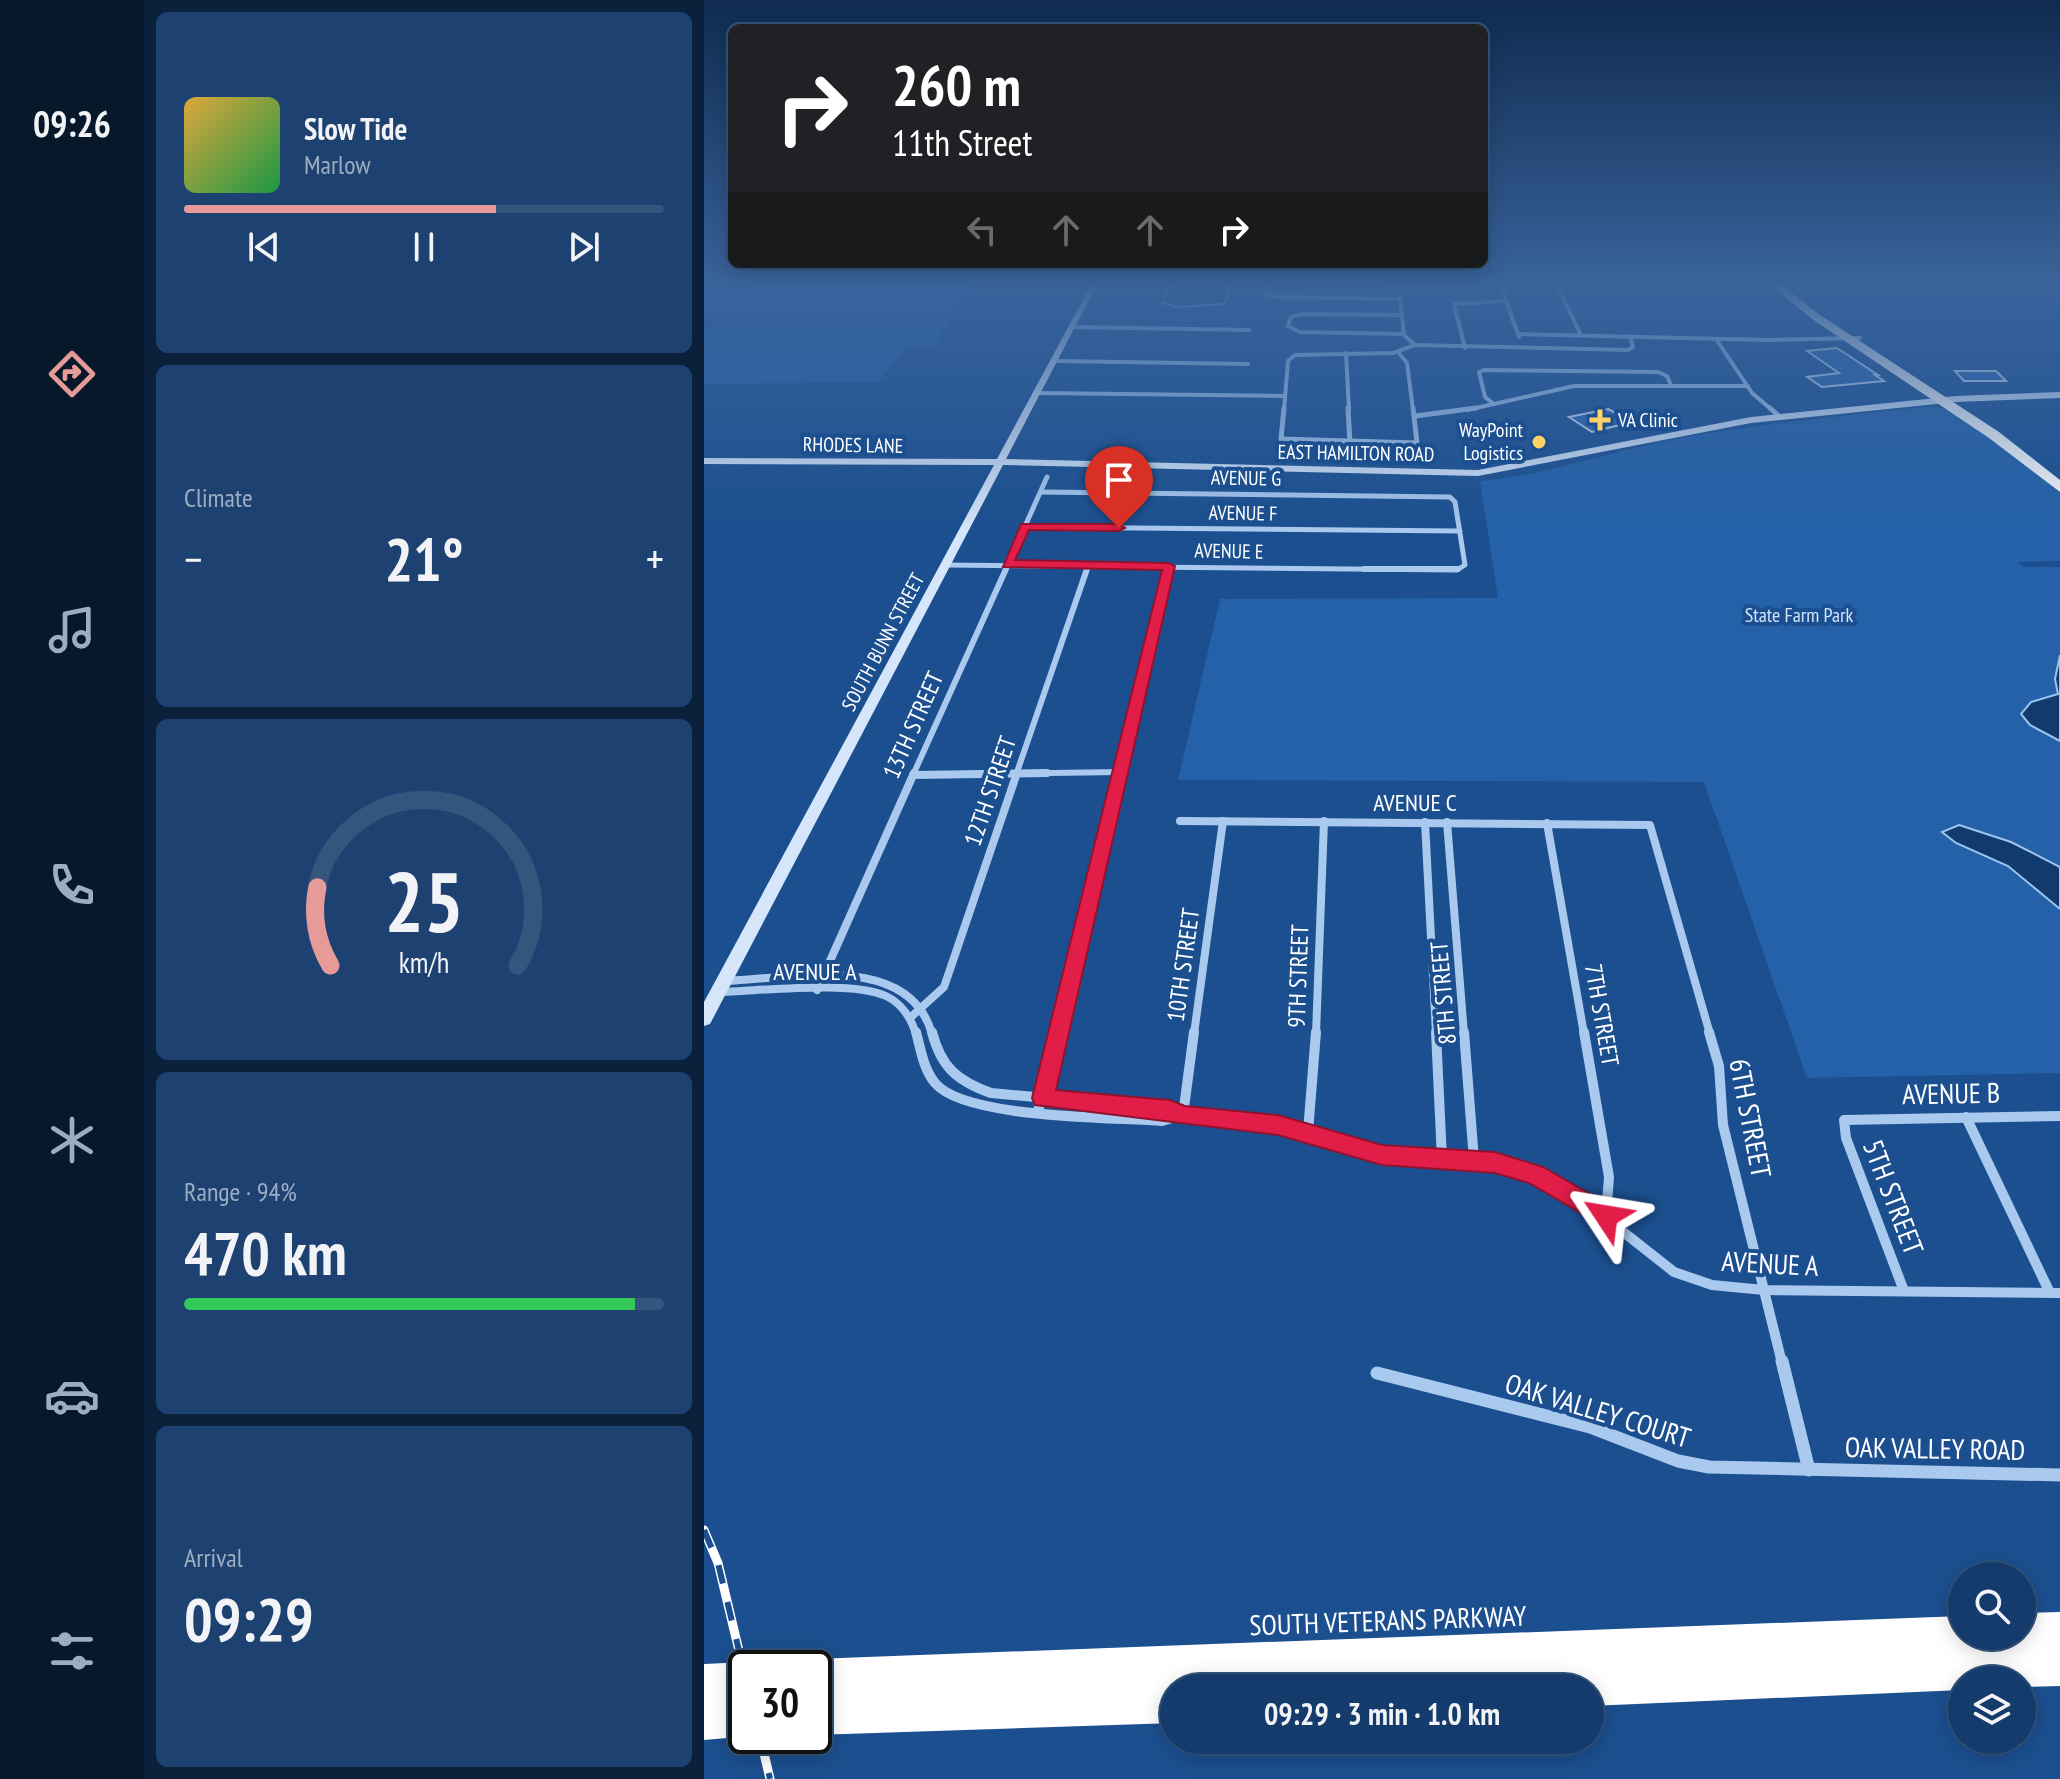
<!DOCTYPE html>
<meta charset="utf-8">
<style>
:root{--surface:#143b6b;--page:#1d4271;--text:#f1f3f6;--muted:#9dadc1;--line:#33557e;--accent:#e69b98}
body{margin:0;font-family:"PT Sans Narrow",sans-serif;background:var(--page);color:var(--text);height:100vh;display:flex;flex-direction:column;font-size:30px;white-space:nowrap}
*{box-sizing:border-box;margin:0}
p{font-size:26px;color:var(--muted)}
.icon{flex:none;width:44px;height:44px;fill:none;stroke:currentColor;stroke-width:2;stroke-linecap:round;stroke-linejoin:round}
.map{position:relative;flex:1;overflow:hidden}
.drawer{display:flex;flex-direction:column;gap:12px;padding:12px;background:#0b203b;width:560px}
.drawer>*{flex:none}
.banner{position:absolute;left:24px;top:24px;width:760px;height:244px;border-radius:12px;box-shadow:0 4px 20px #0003,0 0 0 2px var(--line);background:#202124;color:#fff;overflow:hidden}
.fabs{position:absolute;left:1244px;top:1562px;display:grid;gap:16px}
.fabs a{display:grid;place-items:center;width:88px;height:88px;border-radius:50%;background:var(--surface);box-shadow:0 4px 20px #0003,0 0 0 2px var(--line);font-size:40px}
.speed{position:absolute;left:24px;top:1650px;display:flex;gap:16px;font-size:40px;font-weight:700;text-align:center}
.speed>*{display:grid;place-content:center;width:104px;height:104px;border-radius:50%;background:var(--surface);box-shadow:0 4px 20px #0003,0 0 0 2px var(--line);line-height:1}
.speed .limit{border:4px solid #111;border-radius:12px;background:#fff;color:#111}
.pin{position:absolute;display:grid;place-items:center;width:68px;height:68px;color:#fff;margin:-82px -34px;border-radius:50% 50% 50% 0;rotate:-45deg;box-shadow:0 0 8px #0007}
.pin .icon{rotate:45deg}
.me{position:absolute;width:88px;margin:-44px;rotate:303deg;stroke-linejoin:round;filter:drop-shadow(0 0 6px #0008)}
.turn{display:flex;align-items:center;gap:28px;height:168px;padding:0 32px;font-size:36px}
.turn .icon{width:104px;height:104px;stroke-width:2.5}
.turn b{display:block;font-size:56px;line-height:68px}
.lanes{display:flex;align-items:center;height:76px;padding:0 32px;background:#0003;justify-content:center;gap:40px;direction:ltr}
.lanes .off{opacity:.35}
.big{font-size:60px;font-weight:700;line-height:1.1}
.drawer .card{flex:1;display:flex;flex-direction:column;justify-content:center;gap:12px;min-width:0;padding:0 28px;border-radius:12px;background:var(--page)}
.drawer .dial{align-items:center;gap:0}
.dial svg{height:208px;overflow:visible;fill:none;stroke:var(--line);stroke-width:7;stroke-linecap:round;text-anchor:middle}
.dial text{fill:var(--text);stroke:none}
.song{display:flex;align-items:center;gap:24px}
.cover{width:96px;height:96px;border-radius:12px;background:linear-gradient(135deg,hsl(40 70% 55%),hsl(140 70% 35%))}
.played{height:8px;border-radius:4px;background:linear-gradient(90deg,var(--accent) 65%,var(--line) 65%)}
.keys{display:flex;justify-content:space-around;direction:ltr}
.heat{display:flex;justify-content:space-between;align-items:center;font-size:44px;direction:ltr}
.charge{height:12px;border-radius:6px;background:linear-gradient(90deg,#34c759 94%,var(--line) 0)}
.trip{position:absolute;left:456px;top:1674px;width:444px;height:80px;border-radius:40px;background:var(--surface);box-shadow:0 4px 20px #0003,0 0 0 2px var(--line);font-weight:700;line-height:80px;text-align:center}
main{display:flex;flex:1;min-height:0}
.tabs{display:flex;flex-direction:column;width:144px;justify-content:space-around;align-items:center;background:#08182b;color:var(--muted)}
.tabs .icon{width:56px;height:56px}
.tabs .current{color:var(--accent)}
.tabs b{font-size:36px;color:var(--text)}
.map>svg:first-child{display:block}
.green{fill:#2461a8}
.water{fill:#123a6d;stroke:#9cc4f0;stroke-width:2}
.building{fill:#2a66ad;stroke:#cfe3fa;stroke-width:2}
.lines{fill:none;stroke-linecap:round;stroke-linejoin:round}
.street-far5{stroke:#a9c9ee;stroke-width:4}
.street-far4{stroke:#a9c9ee;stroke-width:5}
.street-far3{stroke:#a9c9ee;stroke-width:6}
.street-far2{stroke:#a9c9ee;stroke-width:8}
.street-far1{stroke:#a9c9ee;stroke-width:10}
.street{stroke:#a9c9ee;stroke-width:13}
.secondary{fill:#d6e6fa;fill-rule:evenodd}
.highway{fill:#fff;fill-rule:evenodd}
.rail-casing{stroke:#fff;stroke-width:9}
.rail{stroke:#1b4f8f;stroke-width:6;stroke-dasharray:19;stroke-linecap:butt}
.route{fill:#e11d48;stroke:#92132f;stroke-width:2}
.poi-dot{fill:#ffd166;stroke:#1b4f8f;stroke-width:3}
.labels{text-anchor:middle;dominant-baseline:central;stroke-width:8;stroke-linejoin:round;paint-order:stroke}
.far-poi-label{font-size:20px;fill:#fff;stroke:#1b4f8f;text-anchor:start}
.far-street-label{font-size:20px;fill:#fff;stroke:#1b4f8f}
.far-park-label{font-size:20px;fill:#cfe3fa;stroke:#1b4f8f}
.street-label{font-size:24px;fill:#fff;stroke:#1b4f8f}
.near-street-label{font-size:28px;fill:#fff;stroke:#1b4f8f}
</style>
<main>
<nav class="tabs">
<b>09:26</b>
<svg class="icon current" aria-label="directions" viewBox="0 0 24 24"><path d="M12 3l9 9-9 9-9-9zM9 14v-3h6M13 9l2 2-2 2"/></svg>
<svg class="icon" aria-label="music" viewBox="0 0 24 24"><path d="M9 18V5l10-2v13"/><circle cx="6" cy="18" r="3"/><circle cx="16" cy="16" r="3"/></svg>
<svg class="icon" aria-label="phone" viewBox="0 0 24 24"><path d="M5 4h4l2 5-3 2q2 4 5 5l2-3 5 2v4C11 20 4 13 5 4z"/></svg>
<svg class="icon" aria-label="climate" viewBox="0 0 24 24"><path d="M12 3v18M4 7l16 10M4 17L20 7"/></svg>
<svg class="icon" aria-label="car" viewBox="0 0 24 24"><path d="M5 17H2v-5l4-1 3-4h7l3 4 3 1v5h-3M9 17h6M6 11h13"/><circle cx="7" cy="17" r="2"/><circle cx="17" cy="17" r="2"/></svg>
<svg class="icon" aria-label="filters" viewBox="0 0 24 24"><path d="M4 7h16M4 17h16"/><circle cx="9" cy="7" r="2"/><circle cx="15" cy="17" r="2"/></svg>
</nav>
<section class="drawer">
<div class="card">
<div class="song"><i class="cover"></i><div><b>Slow Tide</b><p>Marlow</p></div></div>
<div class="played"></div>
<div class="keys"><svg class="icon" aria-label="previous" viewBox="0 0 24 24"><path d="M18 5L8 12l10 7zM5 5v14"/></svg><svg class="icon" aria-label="pause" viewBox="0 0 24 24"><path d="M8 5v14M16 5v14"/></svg><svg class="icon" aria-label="next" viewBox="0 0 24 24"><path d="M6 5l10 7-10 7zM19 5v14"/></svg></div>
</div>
<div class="card"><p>Climate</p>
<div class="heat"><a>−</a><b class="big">21°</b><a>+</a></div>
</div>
<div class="card dial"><svg viewBox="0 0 100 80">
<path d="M14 69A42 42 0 1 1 86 69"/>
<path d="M14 69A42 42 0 0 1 9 39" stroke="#e69b98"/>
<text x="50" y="56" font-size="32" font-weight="700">25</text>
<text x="50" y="72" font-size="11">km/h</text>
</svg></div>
<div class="card"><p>Range · 94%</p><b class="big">470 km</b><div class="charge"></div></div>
<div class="card"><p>Arrival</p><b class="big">09:29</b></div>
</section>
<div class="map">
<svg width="1356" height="1779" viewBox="0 0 1356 1779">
<rect width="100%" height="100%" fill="#1b4f8f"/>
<g class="green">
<path d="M0 283H267L230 346 201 347 175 382 0 384V333L11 324 10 320H0Z"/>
<path d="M1228 406C1269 411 1324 466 1356 493V561L1314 562 1319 567H1356V1073L1103 1078 1000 782 474 780 516 599 794 598 776 481C841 476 903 452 967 440 1053 424 1141 416 1228 406Z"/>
</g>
<g class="water">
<path d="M467 283H528L520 304 474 307 458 303Z"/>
<path d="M1356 655V741L1326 725 1317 714 1327 702 1354 694 1351 679Z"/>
<path d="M1255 825 1307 842 1356 867V909L1304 866 1252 843 1238 832Z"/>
</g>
<g class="building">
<path d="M1133 348 1174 375H1171L1180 381 1118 387 1103 377 1135 373 1103 351Z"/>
<path d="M1251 371H1292L1302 381H1260Z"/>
<path d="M904 409 928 422 888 432 865 417Z"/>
</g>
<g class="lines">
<g class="street-far5">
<path d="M564 283 562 294 573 297 695 299"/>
<path d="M674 283 702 289 733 284 849 286 856 283"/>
<path d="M796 284 815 337"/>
<path d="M849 286 855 290 877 335"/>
<path d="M696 296 700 335 711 345"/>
<path d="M697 315 598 314 587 317 584 326 596 332 700 334"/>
<path d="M368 327 545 330"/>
<path d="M814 334 1065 340 1156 338"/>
<path d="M1012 339 1048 393 1068 410"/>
<path d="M761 348 750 304 802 301"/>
<path d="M694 352 703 363 709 410"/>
<path d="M642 353 645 410"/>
<path d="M351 361 544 364"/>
<path d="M334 393 580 396"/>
<path d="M790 404 781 397 775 372 780 370 954 372 963 376 967 385"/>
<path d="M580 410 584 361 591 355 689 353 711 345 924 350 929 347 926 336"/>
<path d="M763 410 870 386H1044"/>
</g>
<g class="street-far4">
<path d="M580 408 577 439 713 443 709 408"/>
<path d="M644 408 646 444"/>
<path d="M1066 408 1076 417"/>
<path d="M711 416 772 408"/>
<path d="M321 527 756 531"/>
<path d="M242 565 753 570 761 565 751 502 746 497 337 492"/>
<path d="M301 571 343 477"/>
<path d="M382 571 384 565"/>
<path d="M464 571 465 566"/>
</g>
<g class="street-far3">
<path d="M660 569H754"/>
<path d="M209 775 416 772"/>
<path d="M209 775 302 569"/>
<path d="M312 775 383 569"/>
<path d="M417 775 464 569"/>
</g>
<g class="street-far2">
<path d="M209 775 343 773"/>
<path d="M476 821 946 825 1006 1034"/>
<path d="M721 822 732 1034"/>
<path d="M743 822 760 1034"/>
<path d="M843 823 880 1034"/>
<path d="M21 981C87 979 205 951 228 1034"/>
<path d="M113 990 210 773"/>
<path d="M15 992C56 991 148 980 182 996 199 1004 207 1018 212 1034"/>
<path d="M207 1017 240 987 313 773"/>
<path d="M354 1034 417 773"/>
<path d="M490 1034 519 821"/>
<path d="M612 1034 620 821"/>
</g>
<g class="street-far1">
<path d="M212 1032C217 1050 219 1068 231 1083 261 1119 409 1117 458 1121L478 1115"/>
<path d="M228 1032C237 1067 253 1081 287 1093L466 1109 479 1115 574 1125 678 1155 770 1160 812 1167 880 1201 970 1272 1008 1285 1060 1290 1356 1293"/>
<path d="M732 1032 738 1159"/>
<path d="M760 1032 770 1160"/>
<path d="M880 1032 905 1177 902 1216"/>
<path d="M1005 1032 1015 1066 1019 1125 1078 1363"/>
<path d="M334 1111 354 1032"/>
<path d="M479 1115 490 1032"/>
<path d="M1262 1117 1346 1293"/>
<path d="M604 1132 612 1032"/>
<path d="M1200 1291 1142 1138 1140 1120 1356 1116"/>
</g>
<g class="street">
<path d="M1078 1361 1105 1470"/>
<path d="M673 1373 886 1427 974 1461 1005 1467 1356 1475"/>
</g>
<path class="secondary" d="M388 283H394L302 459 774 470 1047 417 1252 396 1356 392V398L1252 402 1047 423 774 476 299 465 6 1024 0 1026V1002L290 465 0 464V458L293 459Z"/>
<g class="highway">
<path d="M1064 283H1075L1116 315 1295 432 1356 480V492L1285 438 1108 319Z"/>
<path d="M1356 1612V1686L1318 1687V1680H1258V1690L886 1706V1688H787L793 1674 483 1686 470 1688V1723L110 1735V1668H94L110 1659 1258 1616V1636H1280L1275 1648 1303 1647 1299 1636H1318V1613Z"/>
<path d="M42 1662 56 1668H42V1736H47L0 1740V1664Z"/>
</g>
<defs>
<g id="rail">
<path d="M0 1530 14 1563 42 1680"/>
<path d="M56 1736 66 1779"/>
</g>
</defs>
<use href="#rail" class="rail-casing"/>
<use href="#rail" class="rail"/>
</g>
<linearGradient id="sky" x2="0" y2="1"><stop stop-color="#0f2b4f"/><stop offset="0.53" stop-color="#39639b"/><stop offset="1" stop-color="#39639b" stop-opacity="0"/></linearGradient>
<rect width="1356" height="532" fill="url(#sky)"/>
<path class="route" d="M317 524H415L421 528 415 531 325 530 311 560 465 563 471 566 352 1090 466 1100 481 1106 574 1115 678 1145 791 1152 839 1167 910 1208 914 1216 910 1223 902 1227 894 1223 825 1183 791 1173 678 1165 574 1135 331 1105 328 1098 458 570 299 567Z"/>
<g class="poi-dot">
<path d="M892 408h8v8h8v8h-8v8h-8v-8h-8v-8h8z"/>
<circle cx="835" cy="442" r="8"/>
</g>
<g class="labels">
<g class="far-poi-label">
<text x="914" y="420">VA Clinic</text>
<text x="819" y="430" text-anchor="end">WayPoint<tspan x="819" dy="23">Logistics</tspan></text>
</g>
<g class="far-street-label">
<text transform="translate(149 445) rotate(1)">RHODES LANE</text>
<text transform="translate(652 453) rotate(1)">EAST HAMILTON ROAD</text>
<text transform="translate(542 478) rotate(1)">AVENUE G</text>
<text transform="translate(539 513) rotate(1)">AVENUE F</text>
<text transform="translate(525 551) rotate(1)">AVENUE E</text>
<text transform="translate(179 642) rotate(-62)">SOUTH BUNN STREET</text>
</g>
<g class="far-park-label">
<text x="1095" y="615">State Farm Park</text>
</g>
<g class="street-label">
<text transform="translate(209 725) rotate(-66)">13TH STREET</text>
<text transform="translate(286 791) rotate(-71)">12TH STREET</text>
<text x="711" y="802">AVENUE C</text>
<text transform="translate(479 965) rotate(-82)">10TH STREET</text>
<text x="111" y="971">AVENUE A</text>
<text transform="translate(594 976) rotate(-88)">9TH STREET</text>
<text transform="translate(739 993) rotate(-95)">8TH STREET</text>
<text transform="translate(898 1015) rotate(80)">7TH STREET</text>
</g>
<g class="near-street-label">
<text transform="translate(1247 1093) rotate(-1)">AVENUE B</text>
<text transform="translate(1047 1118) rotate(79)">6TH STREET</text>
<text transform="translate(1190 1197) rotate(69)">5TH STREET</text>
<text transform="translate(1066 1263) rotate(3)">AVENUE A</text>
<text transform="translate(894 1410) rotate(17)">OAK VALLEY COURT</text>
<text transform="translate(1231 1448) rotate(1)">OAK VALLEY ROAD</text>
<text transform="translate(684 1620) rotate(-2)">SOUTH VETERANS PARKWAY</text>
</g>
</g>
</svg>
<div class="fabs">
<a><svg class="icon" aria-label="search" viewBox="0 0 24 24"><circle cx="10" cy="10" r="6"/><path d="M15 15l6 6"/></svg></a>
<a><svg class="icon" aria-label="layers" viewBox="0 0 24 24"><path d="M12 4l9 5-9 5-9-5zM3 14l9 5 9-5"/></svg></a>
</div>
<div class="speed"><div class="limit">30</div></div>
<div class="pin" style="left:415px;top:528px;background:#d93025"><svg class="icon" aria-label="arrive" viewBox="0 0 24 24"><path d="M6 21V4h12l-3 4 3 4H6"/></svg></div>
<svg class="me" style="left:902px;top:1216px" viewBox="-20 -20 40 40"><path d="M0-17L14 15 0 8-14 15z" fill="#e11d48" stroke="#fff" stroke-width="4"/></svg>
<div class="trip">09:29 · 3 min · 1.0 km</div>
<div class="banner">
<div class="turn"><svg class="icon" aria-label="right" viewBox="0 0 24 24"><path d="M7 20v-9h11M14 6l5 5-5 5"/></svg><div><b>260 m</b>11th Street</div></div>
<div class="lanes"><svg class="icon off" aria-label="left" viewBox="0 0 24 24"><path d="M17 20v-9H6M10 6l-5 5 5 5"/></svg><svg class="icon off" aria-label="ahead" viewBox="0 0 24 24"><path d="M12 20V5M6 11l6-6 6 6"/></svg><svg class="icon off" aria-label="ahead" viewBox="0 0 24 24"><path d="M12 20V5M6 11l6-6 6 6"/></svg><svg class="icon" aria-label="right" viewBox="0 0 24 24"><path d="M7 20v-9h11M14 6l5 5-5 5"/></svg></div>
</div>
</div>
</main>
